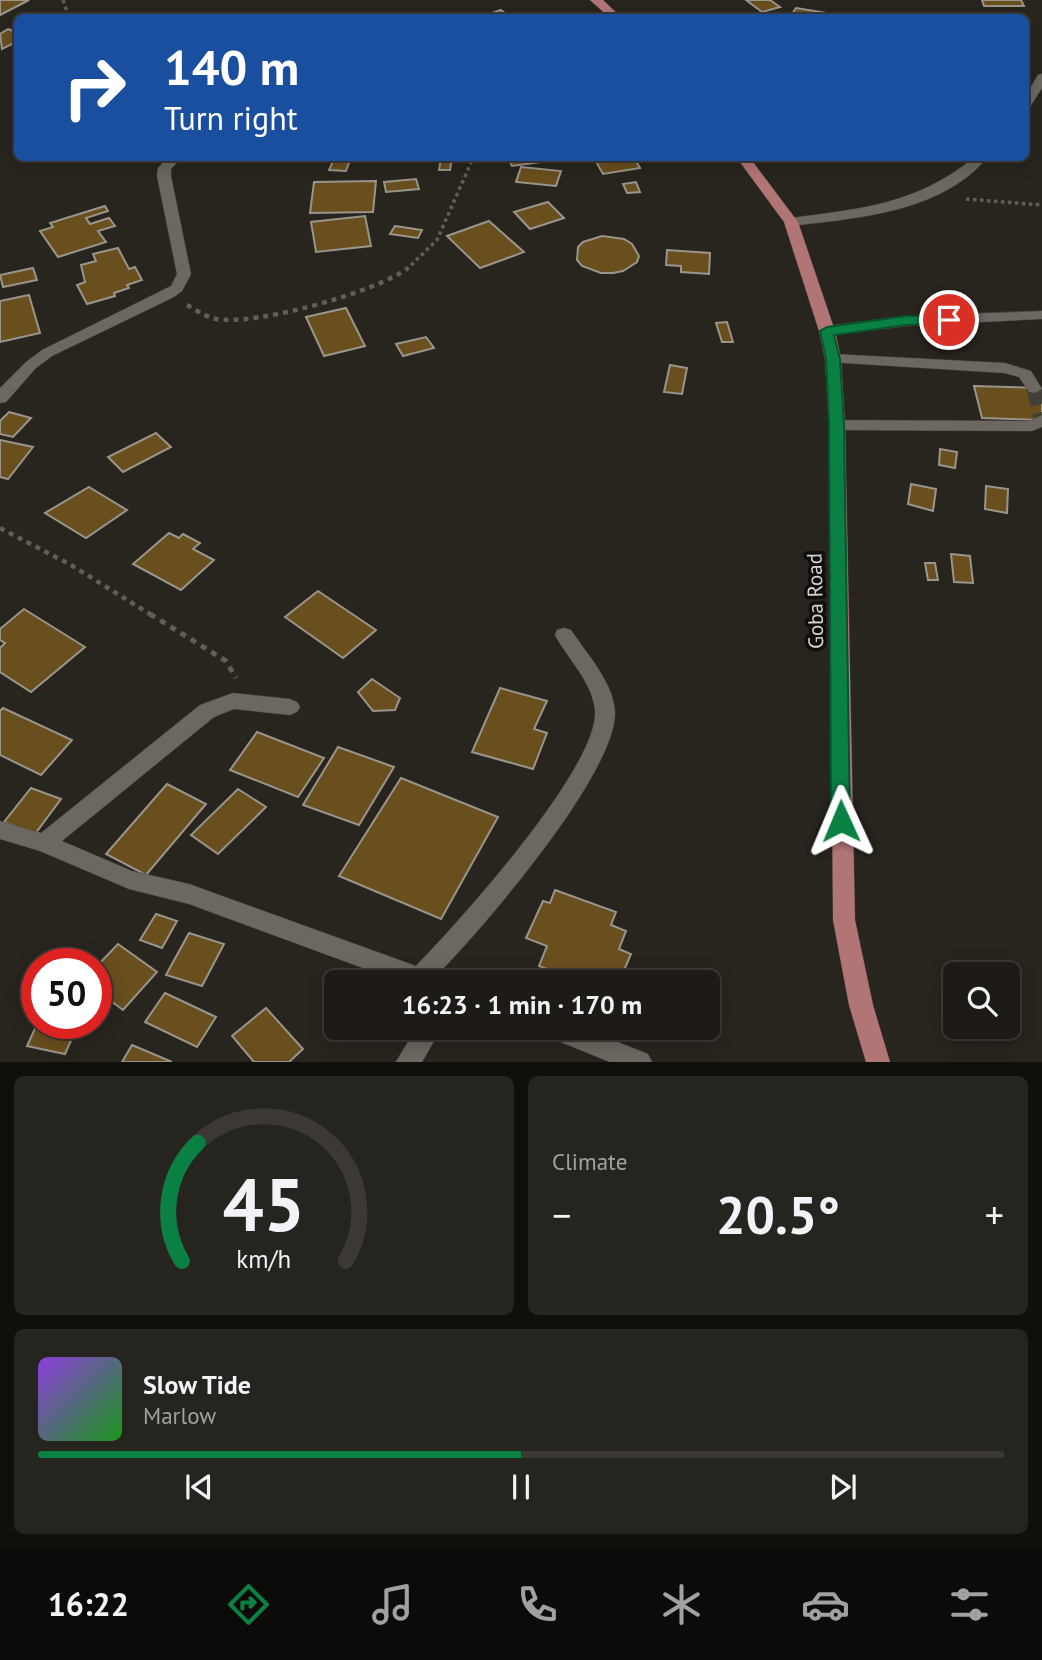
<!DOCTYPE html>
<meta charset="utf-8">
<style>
:root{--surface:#1e1b16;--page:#26241f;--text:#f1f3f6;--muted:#a1a1a1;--line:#3c3935;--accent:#0b8043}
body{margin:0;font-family:"PT Sans",sans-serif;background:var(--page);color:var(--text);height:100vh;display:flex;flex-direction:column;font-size:26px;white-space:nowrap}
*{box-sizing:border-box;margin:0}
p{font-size:23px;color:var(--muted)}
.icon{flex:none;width:38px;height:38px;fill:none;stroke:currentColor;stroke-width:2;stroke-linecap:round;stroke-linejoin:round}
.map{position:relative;height:1062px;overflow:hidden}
.details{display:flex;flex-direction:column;gap:14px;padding:14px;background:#100f0c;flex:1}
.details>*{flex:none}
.banner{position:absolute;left:14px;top:14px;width:1015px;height:147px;border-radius:10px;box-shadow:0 4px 18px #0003,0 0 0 2px var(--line);background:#1a4fa0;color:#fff;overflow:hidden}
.buttons{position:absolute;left:943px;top:962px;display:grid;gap:14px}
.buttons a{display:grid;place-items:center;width:77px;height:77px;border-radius:10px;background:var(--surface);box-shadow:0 4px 18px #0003,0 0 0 2px var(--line);font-size:35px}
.speed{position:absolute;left:21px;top:948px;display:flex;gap:14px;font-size:35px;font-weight:700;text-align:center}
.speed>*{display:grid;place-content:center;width:91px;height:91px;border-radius:50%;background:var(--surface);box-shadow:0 4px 18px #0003,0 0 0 2px var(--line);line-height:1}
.speed .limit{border:10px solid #d22;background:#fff;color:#111}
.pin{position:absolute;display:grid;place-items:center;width:60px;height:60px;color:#fff;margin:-30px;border:4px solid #fff;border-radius:50%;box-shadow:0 2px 7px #0007}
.me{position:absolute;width:77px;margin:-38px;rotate:359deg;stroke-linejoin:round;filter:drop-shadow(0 0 5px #0008)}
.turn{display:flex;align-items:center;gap:24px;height:147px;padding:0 35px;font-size:32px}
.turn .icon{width:91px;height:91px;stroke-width:2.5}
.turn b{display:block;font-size:49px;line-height:60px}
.big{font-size:52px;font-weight:800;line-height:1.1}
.details .widget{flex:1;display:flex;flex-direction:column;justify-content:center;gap:10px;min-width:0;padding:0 24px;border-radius:10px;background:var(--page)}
.details .dial{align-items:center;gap:0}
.dial svg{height:182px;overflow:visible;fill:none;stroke:var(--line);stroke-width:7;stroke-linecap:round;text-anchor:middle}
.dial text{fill:var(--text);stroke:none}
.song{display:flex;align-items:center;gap:21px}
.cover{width:84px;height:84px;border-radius:10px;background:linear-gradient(135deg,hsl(270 70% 55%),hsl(120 70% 35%))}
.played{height:7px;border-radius:4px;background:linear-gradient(90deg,var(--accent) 50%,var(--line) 50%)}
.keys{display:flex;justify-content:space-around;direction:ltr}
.heat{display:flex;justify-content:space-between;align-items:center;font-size:38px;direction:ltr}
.details .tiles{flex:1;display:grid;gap:14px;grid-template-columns:1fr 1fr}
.widget:last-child{grid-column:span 2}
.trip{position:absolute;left:324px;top:970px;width:396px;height:70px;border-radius:10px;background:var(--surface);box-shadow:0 4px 18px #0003,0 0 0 2px var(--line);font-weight:800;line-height:70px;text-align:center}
.tab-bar{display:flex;height:112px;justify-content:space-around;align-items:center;background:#0c0b09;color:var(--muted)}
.tab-bar .icon{width:49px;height:49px}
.tab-bar .active{color:var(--accent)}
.tab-bar b{font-size:32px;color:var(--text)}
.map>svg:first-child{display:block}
.building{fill:#6a4f1e;stroke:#99958d;stroke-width:2}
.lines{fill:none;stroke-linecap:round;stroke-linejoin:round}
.minor-tunnel{stroke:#423e39;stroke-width:17;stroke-dasharray:17 8;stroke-linecap:butt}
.minor-casing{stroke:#44403c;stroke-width:1}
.major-casing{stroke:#44403c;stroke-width:1}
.path-far2{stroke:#615d58;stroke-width:3.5;stroke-dasharray:3.5 3.5;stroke-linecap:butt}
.path-far1{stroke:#615d58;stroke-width:4.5;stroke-dasharray:5 5;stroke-linecap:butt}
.path{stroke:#615d58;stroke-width:5;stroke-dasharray:6 6;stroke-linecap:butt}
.minor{fill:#6c6760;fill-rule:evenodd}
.major{fill:#b27575;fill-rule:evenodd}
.route{fill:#0b8043;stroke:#07532c;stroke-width:2}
.labels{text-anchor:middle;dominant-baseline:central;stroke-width:7;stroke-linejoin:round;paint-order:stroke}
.street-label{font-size:21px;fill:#d6d3cf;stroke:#0f0d0b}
</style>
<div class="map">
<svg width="1042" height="1062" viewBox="0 0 1042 1062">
<rect width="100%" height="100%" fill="#28241e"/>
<g class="building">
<path d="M0 0H29L0 15Z"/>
<path d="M746 0H770L780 7 762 12Z"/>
<path d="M982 0H1021L1024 6H984Z"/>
<path d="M796 8 827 13 825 18 790 17Z"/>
<path d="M501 10 511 18H478Z"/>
<path d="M8 29 18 33V41L2 49 0 34Z"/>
<path d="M441 158H452L450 170H439Z"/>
<path d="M508 158H555L556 160 512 166Z"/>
<path d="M594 158H634L640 168 603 174Z"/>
<path d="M334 159 350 160 346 171 329 170Z"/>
<path d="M521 167 561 171 556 186 516 182Z"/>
<path d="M416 179 419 189 386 192 384 182Z"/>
<path d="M376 181 373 212 310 213 314 182Z"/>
<path d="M636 182 640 192 627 193 623 184Z"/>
<path d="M548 202 564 218 530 229 514 212Z"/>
<path d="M105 206 108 211 86 218 90 224 109 218 115 226 98 231 106 242 58 257 40 231 53 227 50 223Z"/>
<path d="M365 216 371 246 316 252 311 222Z"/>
<path d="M489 221 524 252 480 268 447 236Z"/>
<path d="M395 226 422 230 418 238 390 234Z"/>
<path d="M602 236 624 239 632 244 639 256 637 262 623 271 613 273H601L582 266 577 260 578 247 583 242Z"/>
<path d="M118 248 129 269 135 267 142 280 127 285 129 288 114 293 115 296 87 304 77 285 85 282 81 265 96 261 93 254Z"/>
<path d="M667 250 710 253 709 274 681 272V266L666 265Z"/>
<path d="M33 268 37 280 3 287 0 275Z"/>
<path d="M29 295 40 333 0 342V301Z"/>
<path d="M346 308 365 346 324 356 306 317Z"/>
<path d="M727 322 733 342H722L716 323Z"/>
<path d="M426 337 434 348 403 356 396 344Z"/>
<path d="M670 365 687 368 682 394 664 392Z"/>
<path d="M974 386 1042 388V420L982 418Z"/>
<path d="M9 412 31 418 13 437 0 434V421Z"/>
<path d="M156 433 171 447 123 472 108 457Z"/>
<path d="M0 440 33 447 8 479 0 477Z"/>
<path d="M940 449 957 452 955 468 939 465Z"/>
<path d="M911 484 936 489 933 511 908 504Z"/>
<path d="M986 486 1008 489 1007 513 985 509Z"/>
<path d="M89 487 127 510 86 538 45 513Z"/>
<path d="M169 533 179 538 183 534 200 543 193 549 214 560 181 590 133 564Z"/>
<path d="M951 554 970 556 973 583 954 582Z"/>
<path d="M925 563H935L938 580H928Z"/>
<path d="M318 591 376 630 343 658 285 617Z"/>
<path d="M24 609 85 647 31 692 0 672V648L5 643 0 640V629Z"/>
<path d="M372 679 400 698 395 710 373 711 358 692Z"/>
<path d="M500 688 547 701 534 729 547 733 533 769 472 752Z"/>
<path d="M3 708 72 740 41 775 0 755V711Z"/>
<path d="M257 732 324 758 298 797 230 770Z"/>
<path d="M338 747 394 767 359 825 303 805Z"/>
<path d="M401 778 498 817 441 919 339 876Z"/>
<path d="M167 784 206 804 146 875 106 854Z"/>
<path d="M31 788 61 799 35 834 4 822Z"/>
<path d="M238 789 266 807 218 854 191 835Z"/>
<path d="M555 890 616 912 611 925 626 931 619 949 631 954 619 982H579L539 966 547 946 526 938 543 901 550 903Z"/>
<path d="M156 914 177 921 162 948 140 940Z"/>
<path d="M189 933 224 944 202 986 166 975Z"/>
<path d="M118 944 157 972 123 1010 96 990V967Z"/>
<path d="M165 993 216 1017 197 1047 145 1022Z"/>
<path d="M266 1008 303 1049 289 1062H254L232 1036Z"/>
<path d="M37 1024 78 1025 65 1054 27 1046Z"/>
<path d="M132 1045 172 1062H122Z"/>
</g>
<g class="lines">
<path class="minor-tunnel" d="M1035 388 1042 416"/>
<defs>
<g id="minor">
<path d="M1042 74V88L1030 107 1026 108V95L1038 75Z"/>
<path d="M167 158H181L171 169V176L191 274 182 291 174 297 52 356 36 368 6 402 0 403V388L26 362 42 350 171 286 177 274 157 176 158 168Z"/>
<path d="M973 158H987C940 213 857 218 791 226L784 222 791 218C860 209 918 204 973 158Z"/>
<path d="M1042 311V319L906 326 827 336 819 331 827 326 906 316Z"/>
<path d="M833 354 1005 363 1031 371 1042 389 1035 393 1029 392 1019 377 1004 373 828 362 825 359Z"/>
<path d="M1042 415V427L1032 431 837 430 829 425 837 420 1029 421Z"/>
<path d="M564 628 571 630C586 653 616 685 615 715 612 778 484 927 438 974L442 982H401L189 904 129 889 40 851 0 839V821L41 833 200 705 233 693 290 699 297 702 300 707 297 712 290 715 234 709 214 717 62 841 132 871 189 884 416 966C457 924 600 766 595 710 592 682 568 659 555 635L557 630Z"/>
<path d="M417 1027H442L422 1062H396Z"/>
<path d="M539 1027H580L648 1054 652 1062H610L543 1035Z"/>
</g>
<g id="major">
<path d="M590 0H603L622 18H610Z"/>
<path d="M737 158H750L798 222 835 331 841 359 845 425 855 920 873 1005 890 1062H866L849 1005 833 920 829 425 825 359 819 331 784 222Z"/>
</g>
</defs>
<use href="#minor" class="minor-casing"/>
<use href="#major" class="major-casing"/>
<g class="path-far2">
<path d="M63 0 69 18"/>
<path d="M966 199 1042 205"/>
<path d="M406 270 437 240 473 158"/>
</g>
<g class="path-far1">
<path d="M187 305C196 310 206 317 216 319 256 326 376 292 408 268"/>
<path d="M0 528 71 565 153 616"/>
</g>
<path class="path" d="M150 614 226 661 236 678"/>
<use href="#minor" class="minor"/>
<use href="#major" class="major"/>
</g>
<path class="route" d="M906 316H949L956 320 949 324 906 325 834 335 840 359 844 425 850 821 847 827 841 829 834 827 831 821 829 425 826 359 820 331 827 327Z"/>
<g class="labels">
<g class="street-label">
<text transform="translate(815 601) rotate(-91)">Goba Road</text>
</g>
</g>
</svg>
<div class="buttons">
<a><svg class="icon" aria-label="search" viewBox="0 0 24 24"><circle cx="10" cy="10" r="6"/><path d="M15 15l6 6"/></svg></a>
</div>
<div class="speed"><div class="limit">50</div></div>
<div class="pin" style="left:949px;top:320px;background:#d93025"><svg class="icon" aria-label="arrive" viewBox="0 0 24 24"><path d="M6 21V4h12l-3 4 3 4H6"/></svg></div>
<svg class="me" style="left:841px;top:821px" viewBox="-20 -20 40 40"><path d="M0-17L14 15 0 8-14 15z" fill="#0b8043" stroke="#fff" stroke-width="4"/></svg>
<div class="trip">16:23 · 1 min · 170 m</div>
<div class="banner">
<div class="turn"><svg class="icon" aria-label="right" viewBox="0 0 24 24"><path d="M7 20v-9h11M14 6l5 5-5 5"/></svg><div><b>140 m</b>Turn right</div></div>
</div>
</div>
<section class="details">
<div class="tiles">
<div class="widget dial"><svg viewBox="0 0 100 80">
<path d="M14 69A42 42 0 1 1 86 69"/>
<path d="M14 69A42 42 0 0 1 21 17" stroke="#0b8043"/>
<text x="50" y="56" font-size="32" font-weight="700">45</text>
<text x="50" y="72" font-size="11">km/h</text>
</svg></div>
<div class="widget"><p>Climate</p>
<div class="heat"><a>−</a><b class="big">20.5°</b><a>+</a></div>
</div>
<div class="widget">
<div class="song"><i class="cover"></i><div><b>Slow Tide</b><p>Marlow</p></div></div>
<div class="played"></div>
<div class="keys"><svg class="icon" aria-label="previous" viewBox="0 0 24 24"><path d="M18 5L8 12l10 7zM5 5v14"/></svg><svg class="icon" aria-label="pause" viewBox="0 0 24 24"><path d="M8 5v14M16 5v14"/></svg><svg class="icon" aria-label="next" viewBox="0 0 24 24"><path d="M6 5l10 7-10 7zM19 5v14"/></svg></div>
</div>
</div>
</section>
<nav class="tab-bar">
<b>16:22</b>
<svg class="icon active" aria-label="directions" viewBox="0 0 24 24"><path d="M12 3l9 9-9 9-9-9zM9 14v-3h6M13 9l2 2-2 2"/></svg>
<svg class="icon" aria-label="music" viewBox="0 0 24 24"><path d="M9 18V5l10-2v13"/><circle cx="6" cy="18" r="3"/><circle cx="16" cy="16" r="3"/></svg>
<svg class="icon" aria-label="phone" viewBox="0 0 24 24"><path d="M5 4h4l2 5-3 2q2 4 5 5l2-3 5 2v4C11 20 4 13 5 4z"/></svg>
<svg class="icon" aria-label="climate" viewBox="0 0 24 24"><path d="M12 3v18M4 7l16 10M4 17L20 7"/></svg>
<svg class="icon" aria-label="car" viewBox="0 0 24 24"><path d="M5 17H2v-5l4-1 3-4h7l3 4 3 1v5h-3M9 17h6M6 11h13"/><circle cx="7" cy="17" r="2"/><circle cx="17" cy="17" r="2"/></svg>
<svg class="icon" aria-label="filters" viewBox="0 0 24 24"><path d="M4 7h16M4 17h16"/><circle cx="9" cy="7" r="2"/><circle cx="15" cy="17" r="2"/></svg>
</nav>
